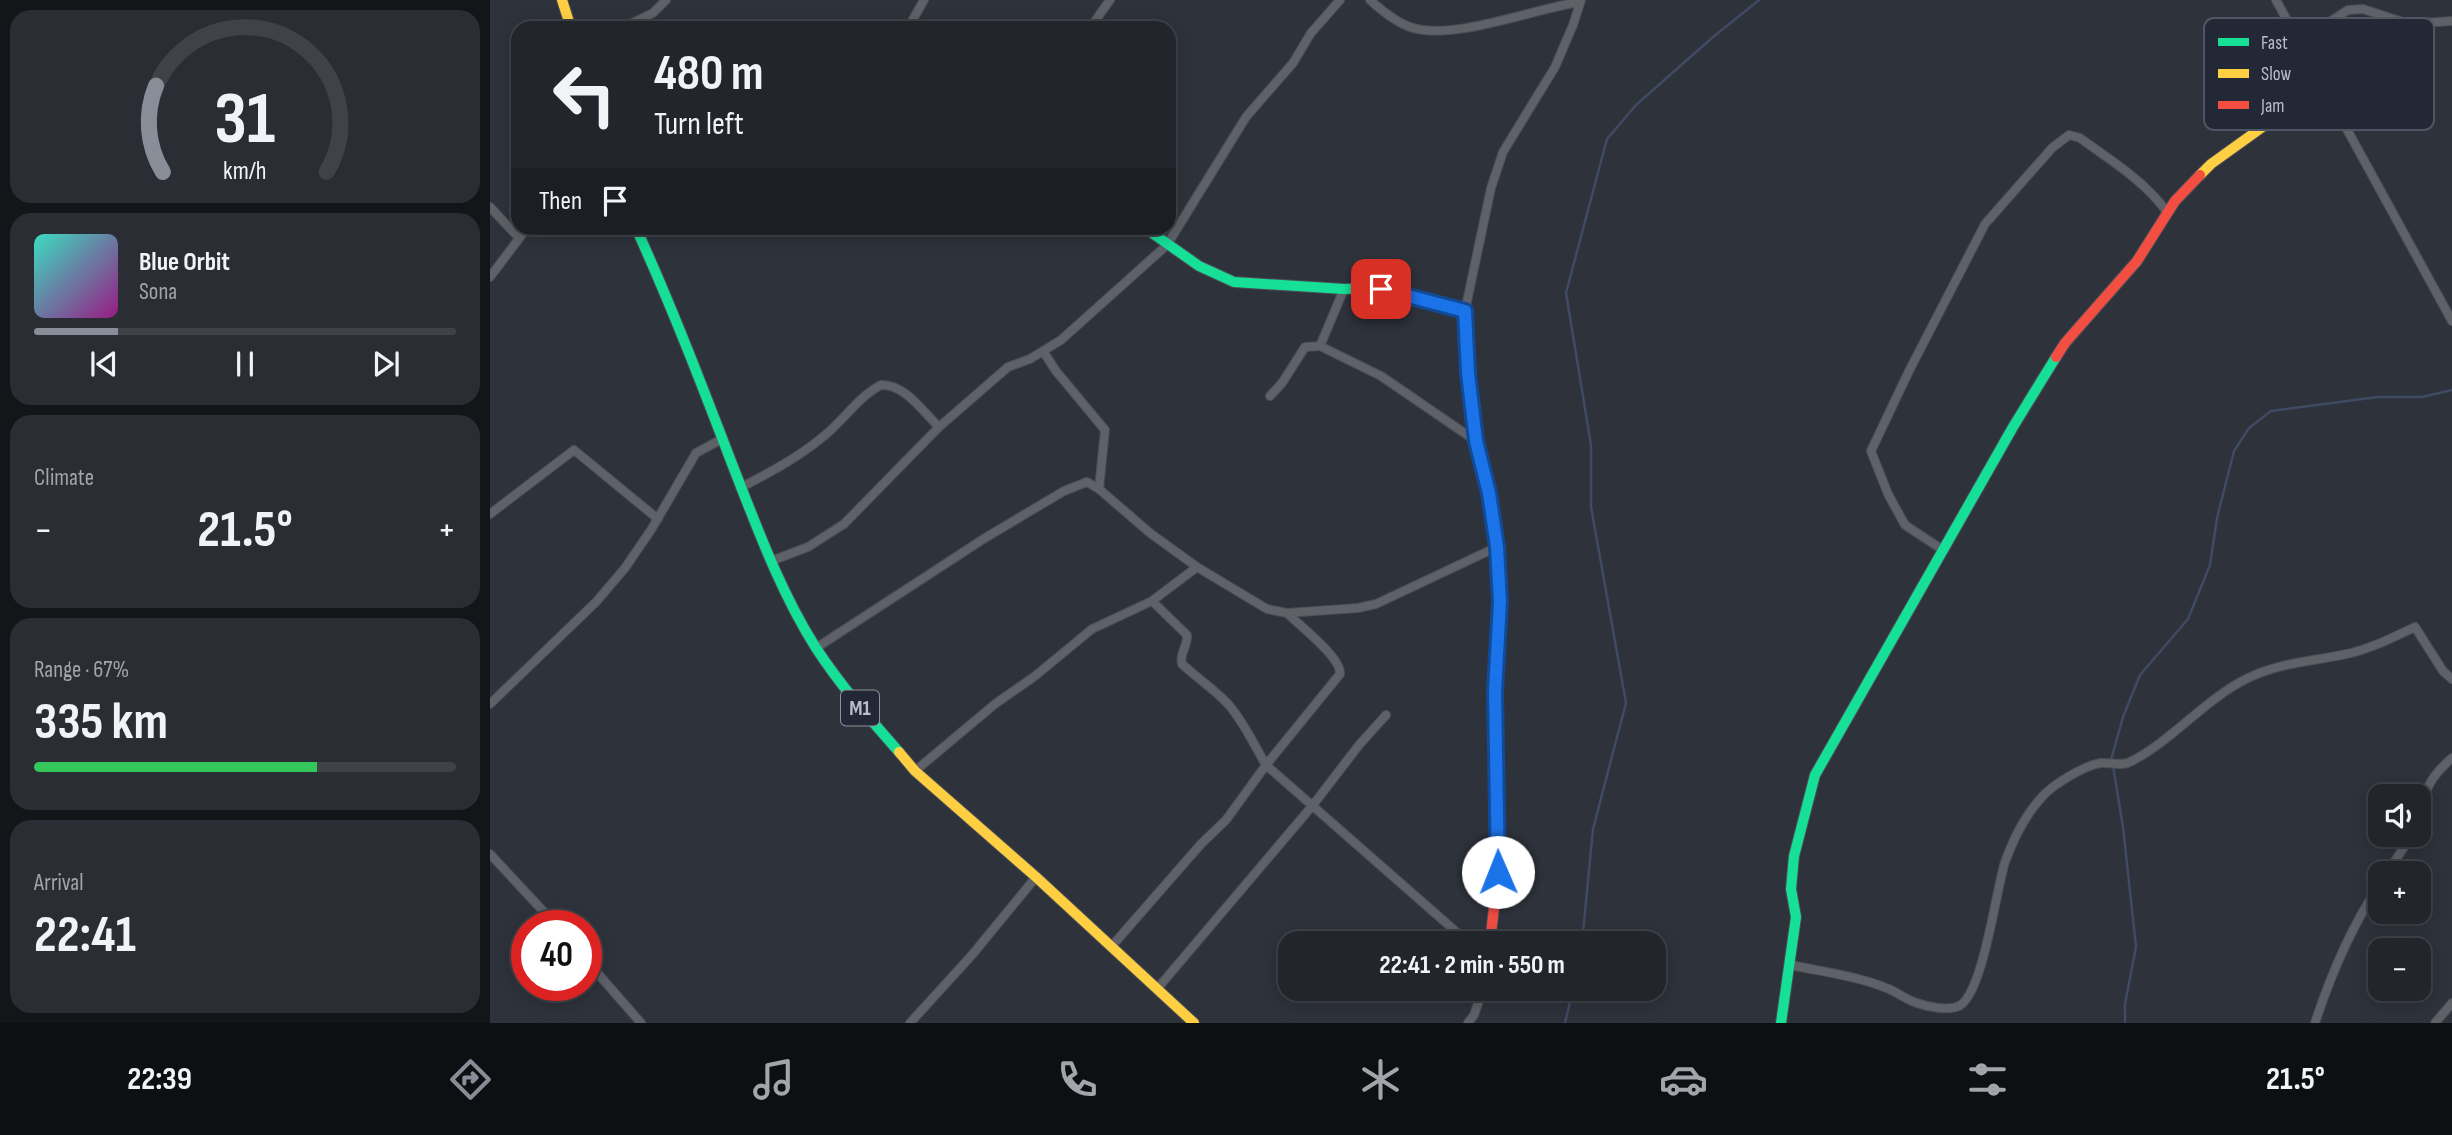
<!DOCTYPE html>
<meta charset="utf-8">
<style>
:root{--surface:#22262c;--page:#2a2e34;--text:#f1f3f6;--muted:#a2a5a9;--line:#3f4348;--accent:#898d98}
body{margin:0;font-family:"Sofia Sans Condensed",sans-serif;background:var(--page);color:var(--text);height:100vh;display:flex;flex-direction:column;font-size:26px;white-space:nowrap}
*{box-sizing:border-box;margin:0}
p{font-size:23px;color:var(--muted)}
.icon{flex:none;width:38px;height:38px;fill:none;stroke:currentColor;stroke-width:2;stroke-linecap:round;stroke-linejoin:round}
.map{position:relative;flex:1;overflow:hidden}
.side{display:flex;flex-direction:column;gap:10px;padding:10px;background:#131518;width:490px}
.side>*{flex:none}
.banner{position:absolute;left:21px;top:21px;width:665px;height:214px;border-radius:21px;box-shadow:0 4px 18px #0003,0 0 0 2px var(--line);background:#22262c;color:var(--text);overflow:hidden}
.fabs{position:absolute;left:1878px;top:784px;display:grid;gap:14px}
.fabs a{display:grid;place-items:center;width:63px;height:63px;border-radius:14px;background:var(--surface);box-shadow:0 4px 18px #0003,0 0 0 2px var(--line);font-size:35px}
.speed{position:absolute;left:21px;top:910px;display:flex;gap:14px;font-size:35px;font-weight:700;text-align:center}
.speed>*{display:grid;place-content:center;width:91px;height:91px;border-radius:50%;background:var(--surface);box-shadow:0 4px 18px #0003,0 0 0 2px var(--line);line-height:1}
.speed .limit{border:10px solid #d22;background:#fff;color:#111}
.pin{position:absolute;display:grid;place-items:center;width:60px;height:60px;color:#fff;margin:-30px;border-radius:14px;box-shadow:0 4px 10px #0006}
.me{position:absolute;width:77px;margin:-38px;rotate:359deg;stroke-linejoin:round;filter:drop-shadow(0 0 5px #0008)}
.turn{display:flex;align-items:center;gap:24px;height:147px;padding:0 28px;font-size:32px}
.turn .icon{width:91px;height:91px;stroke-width:2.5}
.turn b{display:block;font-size:49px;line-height:60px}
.then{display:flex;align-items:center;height:66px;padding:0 28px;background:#0003;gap:14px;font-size:26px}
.big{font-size:52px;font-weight:700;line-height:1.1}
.side .widget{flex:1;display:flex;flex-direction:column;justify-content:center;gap:10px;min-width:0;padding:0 24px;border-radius:21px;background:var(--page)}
.side .dial{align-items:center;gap:0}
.dial svg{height:182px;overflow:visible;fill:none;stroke:var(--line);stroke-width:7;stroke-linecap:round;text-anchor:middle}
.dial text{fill:var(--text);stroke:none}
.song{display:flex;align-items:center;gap:21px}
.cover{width:84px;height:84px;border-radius:10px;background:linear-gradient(135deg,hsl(170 70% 55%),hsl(310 70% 35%))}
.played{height:7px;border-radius:4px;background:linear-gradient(90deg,var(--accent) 20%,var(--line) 20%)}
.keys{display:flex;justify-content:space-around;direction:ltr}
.heat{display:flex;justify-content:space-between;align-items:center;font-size:38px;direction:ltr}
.charge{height:10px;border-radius:5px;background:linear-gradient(90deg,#34c759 67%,var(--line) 0)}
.trip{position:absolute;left:788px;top:931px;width:388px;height:70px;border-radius:21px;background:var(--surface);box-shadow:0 4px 18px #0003,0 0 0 2px var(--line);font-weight:700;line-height:70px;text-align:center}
.tab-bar{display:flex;height:112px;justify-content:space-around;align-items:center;background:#0e0f12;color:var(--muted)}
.tab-bar .icon{width:49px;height:49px}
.tab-bar .current{color:var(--accent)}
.tab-bar b{font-size:32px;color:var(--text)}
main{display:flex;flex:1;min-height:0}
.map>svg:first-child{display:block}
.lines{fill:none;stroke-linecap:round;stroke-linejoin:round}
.stream{stroke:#3f4a63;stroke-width:2.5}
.street-casing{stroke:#4a4d54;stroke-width:10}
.fast-casing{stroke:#4a4d54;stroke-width:12}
.slow-casing{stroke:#4a4d54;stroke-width:12}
.jam-casing{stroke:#4a4d54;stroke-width:12}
.street{stroke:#5e6168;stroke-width:8}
.fast{stroke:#16e098;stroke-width:10}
.slow{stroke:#ffcf43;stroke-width:10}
.jam{stroke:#f24e42;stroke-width:10}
.route-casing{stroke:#114b97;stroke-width:18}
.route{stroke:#1a73e8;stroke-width:12}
.labels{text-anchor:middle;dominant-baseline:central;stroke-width:7;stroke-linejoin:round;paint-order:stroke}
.shield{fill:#222835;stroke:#8c919d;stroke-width:2}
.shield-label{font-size:21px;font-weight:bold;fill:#babeca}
.key{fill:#222835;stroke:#505562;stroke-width:2}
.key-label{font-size:19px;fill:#babeca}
</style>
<main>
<section class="side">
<div class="widget dial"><svg viewBox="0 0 100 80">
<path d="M14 69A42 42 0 1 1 86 69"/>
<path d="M14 69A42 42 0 0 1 11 31" stroke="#898d98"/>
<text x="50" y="56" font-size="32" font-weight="700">31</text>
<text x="50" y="72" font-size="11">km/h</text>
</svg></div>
<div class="widget">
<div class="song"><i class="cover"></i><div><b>Blue Orbit</b><p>Sona</p></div></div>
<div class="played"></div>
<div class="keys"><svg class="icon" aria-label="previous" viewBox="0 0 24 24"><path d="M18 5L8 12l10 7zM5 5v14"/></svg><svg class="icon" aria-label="pause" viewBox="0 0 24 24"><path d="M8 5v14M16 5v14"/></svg><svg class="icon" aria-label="next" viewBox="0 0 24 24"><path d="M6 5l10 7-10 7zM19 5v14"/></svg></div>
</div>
<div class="widget"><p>Climate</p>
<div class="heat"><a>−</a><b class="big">21.5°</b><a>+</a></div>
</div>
<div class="widget"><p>Range · 67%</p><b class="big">335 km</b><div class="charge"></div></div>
<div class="widget"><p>Arrival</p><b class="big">22:41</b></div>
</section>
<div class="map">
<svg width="1962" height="1023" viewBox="0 0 1962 1023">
<rect width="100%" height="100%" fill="#2e323b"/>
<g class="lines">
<g class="stream">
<path d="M1621 760 1633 717 1650 675 1698 619 1720 565 1727 518 1744 451 1759 428 1781 411 1888 397H1932L1962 390"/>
<path d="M1623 766 1633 827 1646 947 1635 1004V1023"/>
<path d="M1092 943 1103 829 1136 703 1101 507V445L1076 293 1117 139 1146 105 1223 37 1269 0"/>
<path d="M1075 1023 1083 989"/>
</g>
<defs>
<g id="street">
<path d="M880 0C891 10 906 22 920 27 962 42 1045 8 1090 2"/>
<path d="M1786 0 1962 321"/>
<path d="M132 28 163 13 176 0"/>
<path d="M418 28 434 0"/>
<path d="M600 28 620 0"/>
<path d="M1808 42 1858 10 1873 9 1919 24 1962 21"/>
<path d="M0 207 29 238"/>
<path d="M0 277 37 228"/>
<path d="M854 289 830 346 891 376 986 441"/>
<path d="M975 311 1001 188 1013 152 1065 67 1083 25 1091 0"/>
<path d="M780 396 792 383 815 347 830 346"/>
<path d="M250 488C279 473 309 457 334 436 354 420 369 396 391 385 415 384 433 412 449 427L518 367 540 359 571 340 677 245 756 117 803 63 821 33 850 0"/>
<path d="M609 489 660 533 707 567 777 609 797 613 868 608 886 604 1007 547"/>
<path d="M0 514 84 450 168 519"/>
<path d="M1453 550 1415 525 1398 494 1381 451 1419 371 1495 224 1562 148 1579 135 1590 138C1620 160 1655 181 1677 212"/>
<path d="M281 561 318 547 354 524 449 427"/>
<path d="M662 601 697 635C698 645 689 654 692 664 707 678 724 689 738 704 754 722 764 745 776 765L979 943"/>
<path d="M326 648 495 538 574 491 597 482 609 489 615 430 566 371 553 351"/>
<path d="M0 704 106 602 135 568 161 530 206 453 232 439"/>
<path d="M425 771 505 704 545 676 602 629 662 601 707 567"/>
<path d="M1928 815C1936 788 1941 776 1962 758"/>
<path d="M0 854 67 926"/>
<path d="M1897 873 1922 835"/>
<path d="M621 947 711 844 736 820 776 765 850 674C851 657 810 626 797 613"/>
<path d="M96 960 151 1023"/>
<path d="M1301 965C1333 972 1368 976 1399 989 1408 993 1417 1000 1427 1003 1438 1007 1458 1011 1469 1006 1493 994 1506 890 1515 862 1523 840 1536 814 1552 797 1562 785 1595 765 1611 763 1622 762 1632 767 1642 761 1684 739 1715 699 1758 678 1790 662 1827 661 1861 653 1884 647 1904 637 1925 627L1953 671 1962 679"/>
<path d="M667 989 823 805 869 745 896 715"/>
<path d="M420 1023 482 955 546 877"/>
<path d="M978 1023 984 1015 993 989"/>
<path d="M1825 1023C1841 974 1861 927 1890 884"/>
<path d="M1945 1023 1962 1003"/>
</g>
<g id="fast">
<path d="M146 228C182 307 213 388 244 469 268 530 291 593 326 648 350 685 380 719 409 752"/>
<path d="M655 228 709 266 744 282 854 289 885 288 915 294 975 311 982 413 1005 526 1010 601 1009 624"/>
<path d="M1291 1023 1306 917 1301 889 1304 856 1325 775 1523 427 1566 357"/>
</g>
<g id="slow">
<path d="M72 0 81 28"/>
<path d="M1710 175 1721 164 1821 92 1830 83 1867 64 1895 43 1934 24"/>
<path d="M409 752 425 771 546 877 704 1023"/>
</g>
<g id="jam">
<path d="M1566 357 1575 343 1647 261 1685 201 1710 175"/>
<path d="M1000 943 1008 872 1005 691 1009 624"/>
</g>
</defs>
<use href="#street" class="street-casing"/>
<use href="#fast" class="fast-casing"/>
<use href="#slow" class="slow-casing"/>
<use href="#jam" class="jam-casing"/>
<use href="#street" class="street"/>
<use href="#fast" class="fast"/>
<use href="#slow" class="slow"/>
<use href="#jam" class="jam"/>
</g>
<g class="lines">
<defs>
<path id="route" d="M891 289 975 311 978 373 986 441 999 493 1007 547 1010 601 1005 691 1008 872"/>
</defs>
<use href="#route" class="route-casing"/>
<use href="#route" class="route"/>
</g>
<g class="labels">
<rect class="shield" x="351" y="690.5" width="38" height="35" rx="5"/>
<g class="shield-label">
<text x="370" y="708">M1</text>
</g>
</g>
<rect x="1714" y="18" width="230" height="112" rx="10" class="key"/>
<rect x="1728" y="38" width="31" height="8" fill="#16e098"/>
<rect x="1728" y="69" width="31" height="9" fill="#ffcf43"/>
<rect x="1728" y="101" width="31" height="8" fill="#f24e42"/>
<g class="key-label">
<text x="1771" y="49">Fast</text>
<text x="1771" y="80">Slow</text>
<text x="1771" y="112">Jam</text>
</g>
</svg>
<div class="fabs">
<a><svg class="icon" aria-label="sound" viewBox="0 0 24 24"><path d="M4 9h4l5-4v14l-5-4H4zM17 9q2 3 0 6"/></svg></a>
<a>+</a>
<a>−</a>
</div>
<div class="speed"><div class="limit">40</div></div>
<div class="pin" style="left:891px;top:289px;background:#d93025"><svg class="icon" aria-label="arrive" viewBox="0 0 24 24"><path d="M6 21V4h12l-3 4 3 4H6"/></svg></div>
<svg class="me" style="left:1008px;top:872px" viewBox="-20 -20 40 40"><circle r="19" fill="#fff"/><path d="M0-13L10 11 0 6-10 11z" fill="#1a73e8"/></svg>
<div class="trip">22:41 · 2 min · 550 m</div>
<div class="banner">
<div class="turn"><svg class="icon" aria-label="left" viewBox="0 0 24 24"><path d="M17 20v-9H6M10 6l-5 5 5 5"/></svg><div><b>480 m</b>Turn left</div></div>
<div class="then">Then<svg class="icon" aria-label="arrive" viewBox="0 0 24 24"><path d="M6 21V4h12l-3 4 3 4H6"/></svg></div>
</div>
</div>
</main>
<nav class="tab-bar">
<b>22:39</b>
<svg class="icon current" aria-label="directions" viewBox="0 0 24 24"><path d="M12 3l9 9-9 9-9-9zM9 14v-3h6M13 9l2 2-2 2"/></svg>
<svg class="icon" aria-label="music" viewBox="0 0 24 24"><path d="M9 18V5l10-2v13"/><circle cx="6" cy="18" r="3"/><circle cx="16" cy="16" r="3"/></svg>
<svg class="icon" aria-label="phone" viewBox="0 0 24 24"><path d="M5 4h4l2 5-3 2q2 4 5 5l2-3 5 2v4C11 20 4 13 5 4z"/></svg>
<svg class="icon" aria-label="climate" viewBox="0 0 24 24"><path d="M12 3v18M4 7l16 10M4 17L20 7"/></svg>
<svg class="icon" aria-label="car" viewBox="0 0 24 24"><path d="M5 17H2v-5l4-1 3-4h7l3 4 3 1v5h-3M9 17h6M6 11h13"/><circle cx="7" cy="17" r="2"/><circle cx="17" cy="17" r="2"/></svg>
<svg class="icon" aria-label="filters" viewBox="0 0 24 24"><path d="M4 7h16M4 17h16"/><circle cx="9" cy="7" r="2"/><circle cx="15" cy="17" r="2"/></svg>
<b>21.5°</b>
</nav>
